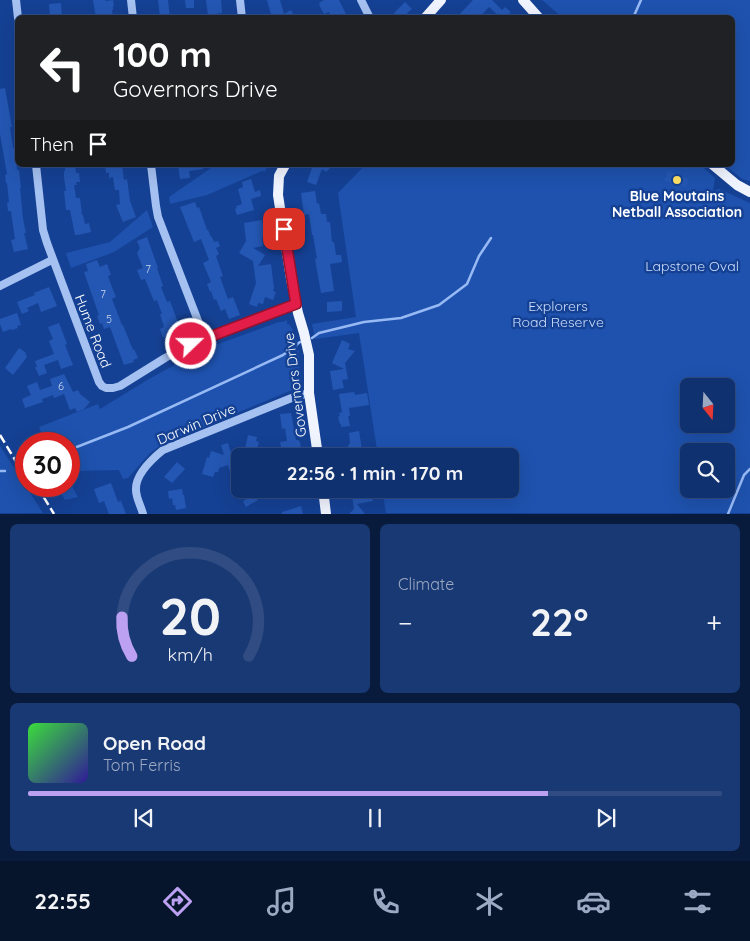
<!DOCTYPE html>
<meta charset="utf-8">
<style>
:root{--surface:#10316f;--page:#193974;--text:#f1f3f6;--muted:#9ca9c3;--line:#304c82;--accent:#bca0f2}
body{margin:0;font-family:Quicksand,sans-serif;background:var(--page);color:var(--text);height:100vh;display:flex;flex-direction:column;font-size:19px;white-space:nowrap}
*{box-sizing:border-box;margin:0}
p{font-size:16px;color:var(--muted)}
.icon{flex:none;width:28px;height:28px;fill:none;stroke:currentColor;stroke-width:2;stroke-linecap:round;stroke-linejoin:round}
.map{position:relative;height:514px;overflow:hidden}
.panel{display:flex;flex-direction:column;gap:10px;padding:10px;background:#091b3d;flex:1}
.panel>*{flex:none}
.hud{position:absolute;left:15px;top:15px;width:720px;height:152px;border-radius:8px;box-shadow:0 5px 20px #0002,0 0 0 1px var(--line);background:#202124;color:#fff;overflow:hidden}
.needle{width:32px;rotate:162deg}
.controls{position:absolute;left:680px;top:378px;display:grid;gap:10px}
.controls a{display:grid;place-items:center;width:55px;height:55px;border-radius:8px;background:var(--surface);box-shadow:0 5px 20px #0002,0 0 0 1px var(--line);font-size:25px}
.speed{position:absolute;left:15px;top:432px;display:flex;gap:10px;font-size:25px;font-weight:700;text-align:center}
.speed>*{display:grid;place-content:center;width:65px;height:65px;border-radius:50%;background:var(--surface);box-shadow:0 5px 20px #0002,0 0 0 1px var(--line);line-height:1}
.speed .limit{border:8px solid #d22;background:#fff;color:#111}
.pin{position:absolute;display:grid;place-items:center;width:42px;height:42px;color:#fff;margin:-21px;border-radius:10px;box-shadow:0 2px 8px #0006}
.me{position:absolute;width:55px;margin:-28px;rotate:68deg;stroke-linejoin:round;filter:drop-shadow(0 0 4px #0008)}
.turn{display:flex;align-items:center;gap:18px;height:105px;padding:0 15px;font-size:22px}
.turn .icon{width:65px;height:65px;stroke-width:2.5}
.turn b{display:block;font-size:35px;line-height:42px}
.then{display:flex;align-items:center;height:48px;padding:0 15px;background:#0003;gap:10px;font-size:19px}
.big{font-size:38px;font-weight:700;line-height:1.1}
.panel .widget{flex:1;display:flex;flex-direction:column;justify-content:center;gap:8px;min-width:0;padding:0 18px;border-radius:8px;background:var(--page)}
.panel .dial{align-items:center;gap:0}
.dial svg{height:130px;overflow:visible;fill:none;stroke:var(--line);stroke-width:7;stroke-linecap:round;text-anchor:middle}
.dial text{fill:var(--text);stroke:none}
.song{display:flex;align-items:center;gap:15px}
.cover{width:60px;height:60px;border-radius:8px;background:linear-gradient(135deg,hsl(120 70% 55%),hsl(250 70% 35%))}
.played{height:5px;border-radius:2px;background:linear-gradient(90deg,var(--accent) 75%,var(--line) 75%)}
.keys{display:flex;justify-content:space-around;direction:ltr}
.heat{display:flex;justify-content:space-between;align-items:center;font-size:28px;direction:ltr}
.panel .tiles{flex:1;display:grid;gap:10px;grid-template-columns:1fr 1fr}
.widget:last-child{grid-column:span 2}
.trip{position:absolute;left:231px;top:448px;width:288px;height:50px;border-radius:8px;background:var(--surface);box-shadow:0 5px 20px #0002,0 0 0 1px var(--line);font-weight:700;line-height:50px;text-align:center}
.dock{display:flex;height:80px;justify-content:space-around;align-items:center;background:#06142c;color:var(--muted)}
.dock .icon{width:35px;height:35px}
.dock .on{color:var(--accent)}
.dock b{font-size:22px;color:var(--text)}
.map>svg:first-child{display:block}
.green{fill:#1e52ae;fill-rule:evenodd}
.lines{fill:none;stroke-linecap:round;stroke-linejoin:round}
.stream{stroke:#98baf4;stroke-width:2.5}
.building{fill:#2457b3}
.minor{stroke:#a5c1f1;stroke-width:8}
.major{stroke:#f0f4ff;stroke-width:10}
.rail{stroke:#fff;stroke-width:2.5;stroke-dasharray:9 4;stroke-linecap:butt}
.route-casing{stroke:#92132f;stroke-width:12}
.route{stroke:#e11d48;stroke-width:9}
.poi-dot{fill:#ffe166;stroke:#154194;stroke-width:2}
.labels{text-anchor:middle;dominant-baseline:central;stroke-width:5;stroke-linejoin:round;paint-order:stroke}
.number-label{font-size:11px;fill:#c8d5ec}
.poi-label{font-size:14px;font-weight:bold;fill:#fff;stroke:#154194}
.park-label{font-size:14px;fill:#cddefc;stroke:#154194}
.street-label{font-size:14px;fill:#fff;stroke:#154194}
</style>
<div class="map">
<svg width="750" height="514" viewBox="0 0 750 514">
<rect width="100%" height="100%" fill="#154194"/>
<g class="green">
<path d="M542 0H750V181L742 179 725 165H732V18L562 17Z"/>
<path d="M210 165H262L264 167 267 168 265 170 266 172 262 171 207 195 170 204 169 197 211 168Z"/>
<path d="M365 165H700L715 178 713 191 719 189 750 203V513H386L382 489H510V456H378L359 333 315 339 312 324 356 317 338 193ZM689 386H726V424H689ZM689 451H726V489H689Z"/>
<path d="M147 210 153 227 114 252 71 268 66 253 110 242Z"/>
<path d="M287 320V324H289L295 334 299 353V374L297 383 292 390 162 444 150 453 128 478 123 479 119 470 69 471V444H28L43 436 39 427 98 404 100 409 149 379 202 350 279 322H282Z"/>
<path d="M0 446 43 513H0Z"/>
<path d="M69 481 78 497 65 500 57 486H69Z"/>
</g>
<g class="lines">
<g class="stream">
<path d="M633 18 641 0"/>
<path d="M312 338 319 333 364 322 401 318 439 305 467 284 479 256 491 238"/>
<path d="M69 450 128 427 283 355 300 342"/>
<path d="M0 471H5"/>
<path d="M728 514 744 475 750 469"/>
</g>
</g>
<g class="building">
<path d="M93 0H105L106 1 113 0 114 6H113V10H112L113 18H96Z"/>
<path d="M158 0H168L170 18H160Z"/>
<path d="M185 0H194V8H186Z"/>
<path d="M206 0H221L222 13 208 15Z"/>
<path d="M267 0H280L284 14 291 10 295 18H272Z"/>
<path d="M324 0H339L348 18H332L329 12 324 14 319 5 320 4 319 3Z"/>
<path d="M473 0H492L502 10 505 7 511 12 505 18H501L489 7 479 18H456Z"/>
<path d="M405 2 412 9 407 13 412 18H398L394 13Z"/>
<path d="M61 3 62 18H50L49 4Z"/>
<path d="M5 88 12 127H10L13 148H15L16 152H17V158H16L17 170H19L21 188H20L23 219 26 233H24L28 249 14 252 11 240 15 239 11 212V211H8L7 203 9 202 7 183H6L5 175 7 174 0 134V89Z"/>
<path d="M75 165 76 173H79L80 182H76L77 185H74L76 198H80L82 215H83L85 224 89 223 91 232 78 235H75L70 210H66L64 191H66L64 177V171H65V167Z"/>
<path d="M105 165H122L124 180 127 179 130 201 136 217 123 222 116 205 120 204 119 190H115L113 177 109 178V173H106Z"/>
<path d="M178 165H203V169L189 171 190 178 180 179Z"/>
<path d="M313 165H333L326 172 322 169 316 185 307 182Z"/>
<path d="M668 171 689 179 686 187 665 181 664 180Z"/>
<path d="M251 179 255 192 260 190 261 196 251 199 254 210 237 215 235 209 237 208 236 206 242 204 238 189 243 187 242 182Z"/>
<path d="M315 191 317 204 319 203 321 214H326L327 222H330L332 242H334L336 255H341L342 262 330 264 334 291 321 293 315 259 317 258 313 235H312L309 214 304 215 301 193Z"/>
<path d="M195 202 197 208 199 207 207 230H208L211 237H212L214 242 218 241 220 246 216 248 219 254 216 256 223 276 220 277 228 299 233 297 240 315 229 319 225 309 221 311 216 299 214 300 211 291 210 292 207 284 211 282 203 263 209 260 201 239 194 242 180 207Z"/>
<path d="M262 220 265 237H262L263 246 253 248 265 255 258 266 271 264 274 288 273 291 276 292 273 300 265 297 263 304 258 303 257 307 249 304 256 283 253 261 239 253 246 241 244 223Z"/>
<path d="M147 237 158 268H157L163 286 161 287 167 302 170 301 183 336 170 341 168 336 163 338 160 329 164 327 160 314H162L157 300 154 301 145 279 141 280 137 270 143 268 137 253 140 248 137 241Z"/>
<path d="M97 260 100 267 107 264 111 275 108 276 110 282 116 297 112 299 122 325H123L133 350 134 349 138 358 133 360 134 362 124 365 110 327 104 329 102 323 100 324 97 316 99 315 84 272 88 271 86 264Z"/>
<path d="M49 287 57 306 41 312 38 303 27 308 29 311 22 314 17 302 35 295 34 293Z"/>
<path d="M342 301V311L327 312V302Z"/>
<path d="M17 313 21 325 17 326 18 328 12 330 11 329 3 332 0 324V319Z"/>
<path d="M59 323 67 344 65 345 73 365 61 369 58 360 44 365 47 373 39 376 35 367H37L35 361 54 354 49 341 53 339 48 327Z"/>
<path d="M342 340 350 344 348 349 355 351 345 363 348 379 342 380 344 388 333 390 330 371 344 369 332 363Z"/>
<path d="M19 348 25 352 27 357 13 375 5 368Z"/>
<path d="M64 374 73 392 78 390 80 394 90 402 84 409 77 412 75 408 70 410 64 394 54 398 53 395 42 399 43 402 25 408 22 399 31 395 27 386 37 382 40 390 52 386 50 379Z"/>
<path d="M354 392 355 395 367 393 369 405 349 408 350 416H348L350 426 341 427V424H340L338 417 340 416 339 413 342 412 339 394Z"/>
<path d="M291 413 296 440H298L300 442 301 448H298L299 456H283L280 442 287 441 285 428 282 429 280 414Z"/>
<path d="M359 431 363 456H350L348 445 350 444 349 433Z"/>
<path d="M248 435 257 437 256 441 259 442 255 456H240V462L234 464 237 478 232 479 228 465 219 468 218 472H215L213 477 202 474 207 457 209 458 211 451 224 455 221 445 228 443 231 453 245 449Z"/>
<path d="M177 462 185 469 172 483 164 477Z"/>
<path d="M111 483 118 502 121 501 126 514H109L104 501 99 503 94 489Z"/>
<path d="M182 489 183 495H184L186 508 176 510 175 505H173L172 498 169 499 168 491Z"/>
<path d="M248 489H252L258 500 246 507 243 501 247 499 243 492Z"/>
<path d="M290 489H312L294 497Z"/>
<path d="M351 489H371L373 501 357 504 365 514H349L354 509Z"/>
<path d="M301 506 303 514H282V512Z"/>
</g>
<g class="lines">
<g class="minor">
<path d="M16 0 18 18"/>
<path d="M131 0 133 18"/>
<path d="M240 0 242 18"/>
<path d="M361 0 370 18"/>
<path d="M36 165 43 230 47 243 99 382 102 386 106 388H113L120 386 165 358 191 344 296 304"/>
<path d="M151 165 156 206 158 217 205 339"/>
<path d="M0 286 52 260"/>
<path d="M143 514C141 506 136 498 136 490 135 475 152 459 163 450L294 397 309 393"/>
</g>
<g class="major">
<path d="M523 0 539 18"/>
<path d="M425 18 441 0"/>
<path d="M285 165 279 176 278 195 291 279 298 313 304 333 309 355V393L318 456"/>
<path d="M713 165 737 185 750 192"/>
<path d="M323 489 326 514"/>
</g>
<g class="rail">
<path d="M0 435 26 478"/>
<path d="M37 486 54 514"/>
</g>
</g>
<g class="lines">
<defs>
<path id="route" d="M191 344 296 304 284 229"/>
</defs>
<use href="#route" class="route-casing"/>
<use href="#route" class="route"/>
</g>
<circle class="poi-dot" cx="677" cy="180" r="5"/>
<g class="labels">
<g class="number-label">
<text x="148" y="269">7</text>
<text x="103" y="294">7</text>
<text x="109" y="319">5</text>
<text x="61" y="386">6</text>
</g>
<g class="poi-label">
<text x="677" y="196">Blue Moutains<tspan x="677" dy="16">Netball Association</tspan></text>
</g>
<g class="park-label">
<text x="692" y="266">Lapstone Oval</text>
<text x="558" y="306">Explorers<tspan x="558" dy="16">Road Reserve</tspan></text>
</g>
<g class="street-label">
<text transform="translate(93 331) rotate(69)">Hume Road</text>
<text transform="translate(295 385) rotate(-97)">Governors Drive</text>
<text transform="translate(196 424) rotate(-23)">Darwin Drive</text>
</g>
</g>
</svg>
<div class="controls">
<a><svg class="needle" viewBox="-14 -14 28 28"><path d="M0-13l5 13h-10z" fill="#e53935"/><path d="M0 13l5-13h-10z" fill="#9ca9c3"/></svg></a>
<a><svg class="icon" aria-label="search" viewBox="0 0 24 24"><circle cx="10" cy="10" r="6"/><path d="M15 15l6 6"/></svg></a>
</div>
<div class="speed"><div class="limit">30</div></div>
<div class="pin" style="left:284px;top:229px;background:#d93025"><svg class="icon" aria-label="arrive" viewBox="0 0 24 24"><path d="M6 21V4h12l-3 4 3 4H6"/></svg></div>
<svg class="me" style="left:191px;top:344px" viewBox="-20 -20 40 40"><circle r="17" fill="#e11d48" stroke="#fff" stroke-width="3"/><path d="M0-11L8 9 0 5-8 9z" fill="#fff"/></svg>
<div class="trip">22:56 · 1 min · 170 m</div>
<div class="hud">
<div class="turn"><svg class="icon" aria-label="left" viewBox="0 0 24 24"><path d="M17 20v-9H6M10 6l-5 5 5 5"/></svg><div><b>100 m</b>Governors Drive</div></div>
<div class="then">Then<svg class="icon" aria-label="arrive" viewBox="0 0 24 24"><path d="M6 21V4h12l-3 4 3 4H6"/></svg></div>
</div>
</div>
<section class="panel">
<div class="tiles">
<div class="widget dial"><svg viewBox="0 0 100 80">
<path d="M14 69A42 42 0 1 1 86 69"/>
<path d="M14 69A42 42 0 0 1 8 45" stroke="#bca0f2"/>
<text x="50" y="56" font-size="32" font-weight="700">20</text>
<text x="50" y="72" font-size="11">km/h</text>
</svg></div>
<div class="widget"><p>Climate</p>
<div class="heat"><a>−</a><b class="big">22°</b><a>+</a></div>
</div>
<div class="widget">
<div class="song"><i class="cover"></i><div><b>Open Road</b><p>Tom Ferris</p></div></div>
<div class="played"></div>
<div class="keys"><svg class="icon" aria-label="previous" viewBox="0 0 24 24"><path d="M18 5L8 12l10 7zM5 5v14"/></svg><svg class="icon" aria-label="pause" viewBox="0 0 24 24"><path d="M8 5v14M16 5v14"/></svg><svg class="icon" aria-label="next" viewBox="0 0 24 24"><path d="M6 5l10 7-10 7zM19 5v14"/></svg></div>
</div>
</div>
</section>
<nav class="dock">
<b>22:55</b>
<svg class="icon on" aria-label="directions" viewBox="0 0 24 24"><path d="M12 3l9 9-9 9-9-9zM9 14v-3h6M13 9l2 2-2 2"/></svg>
<svg class="icon" aria-label="music" viewBox="0 0 24 24"><path d="M9 18V5l10-2v13"/><circle cx="6" cy="18" r="3"/><circle cx="16" cy="16" r="3"/></svg>
<svg class="icon" aria-label="phone" viewBox="0 0 24 24"><path d="M5 4h4l2 5-3 2q2 4 5 5l2-3 5 2v4C11 20 4 13 5 4z"/></svg>
<svg class="icon" aria-label="climate" viewBox="0 0 24 24"><path d="M12 3v18M4 7l16 10M4 17L20 7"/></svg>
<svg class="icon" aria-label="car" viewBox="0 0 24 24"><path d="M5 17H2v-5l4-1 3-4h7l3 4 3 1v5h-3M9 17h6M6 11h13"/><circle cx="7" cy="17" r="2"/><circle cx="17" cy="17" r="2"/></svg>
<svg class="icon" aria-label="filters" viewBox="0 0 24 24"><path d="M4 7h16M4 17h16"/><circle cx="9" cy="7" r="2"/><circle cx="15" cy="17" r="2"/></svg>
</nav>
